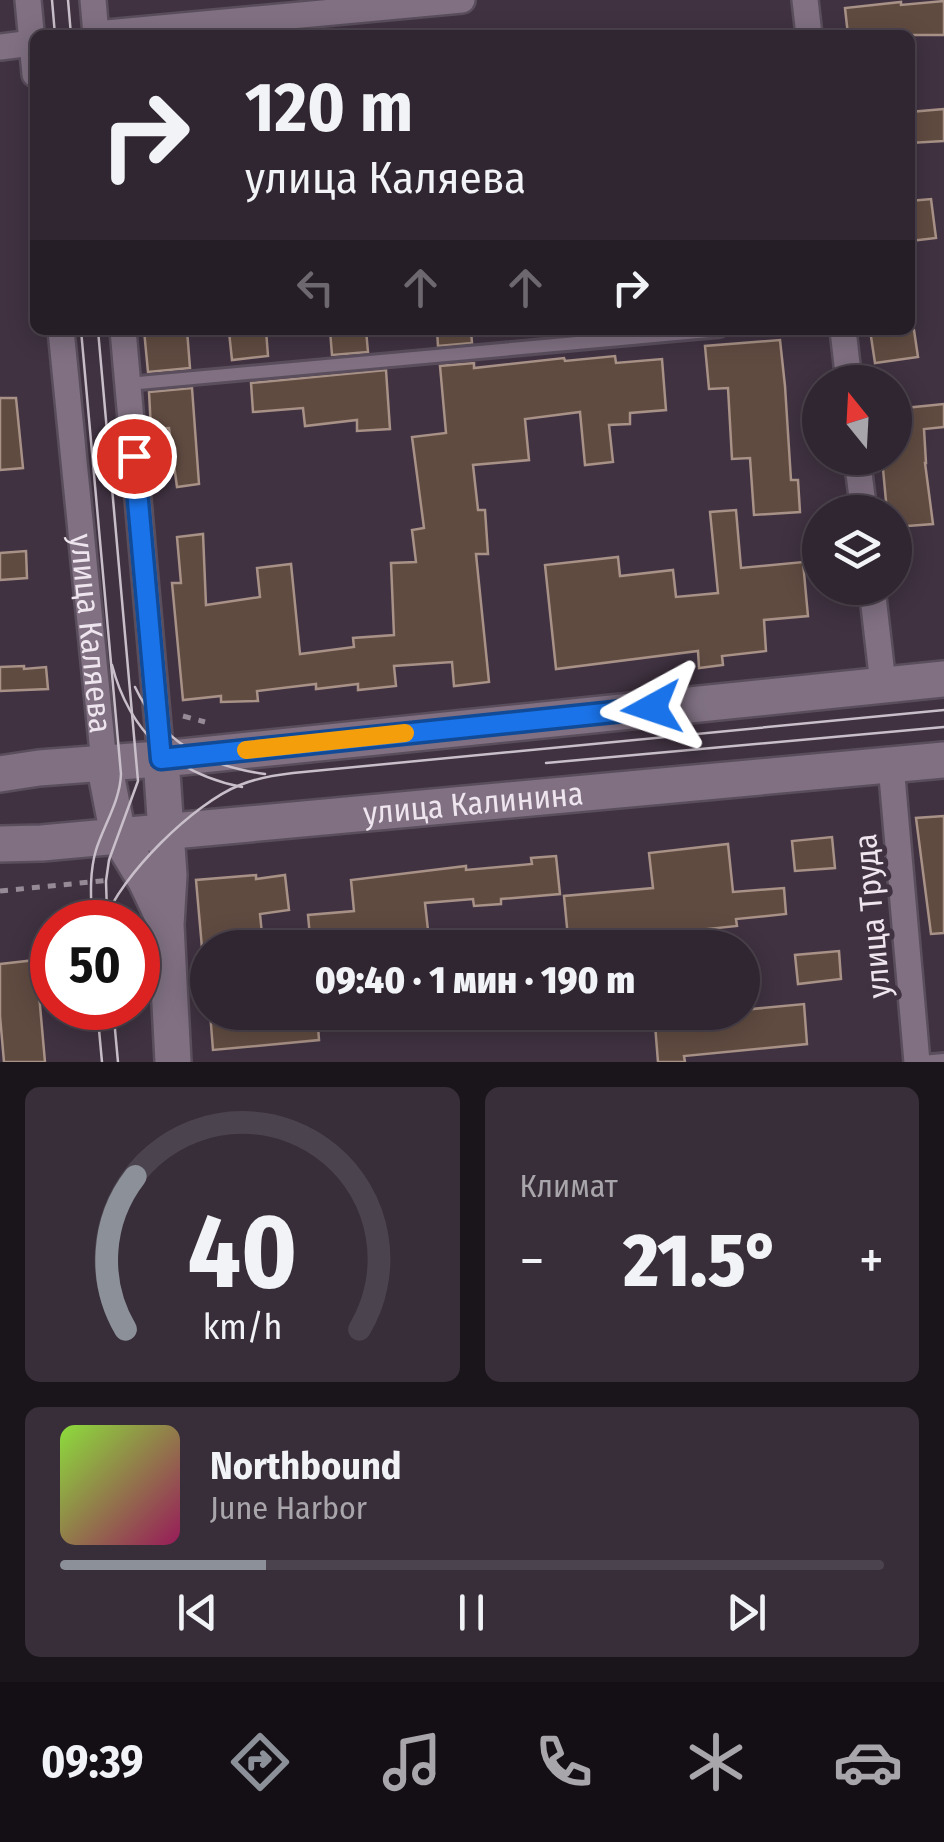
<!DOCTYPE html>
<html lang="ru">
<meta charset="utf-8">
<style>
:root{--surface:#302631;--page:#382e39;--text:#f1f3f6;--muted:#a8a5ab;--line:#4b434d;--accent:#8c9099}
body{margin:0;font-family:"Fira Sans Condensed",sans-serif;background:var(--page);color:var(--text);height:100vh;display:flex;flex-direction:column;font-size:38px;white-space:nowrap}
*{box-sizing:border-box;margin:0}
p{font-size:32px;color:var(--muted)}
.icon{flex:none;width:55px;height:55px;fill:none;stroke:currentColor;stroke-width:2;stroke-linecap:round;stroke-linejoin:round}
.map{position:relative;height:1062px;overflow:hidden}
.side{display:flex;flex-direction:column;gap:25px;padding:25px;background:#1a151b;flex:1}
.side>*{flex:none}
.banner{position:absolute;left:30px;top:30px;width:885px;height:305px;border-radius:15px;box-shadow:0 5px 25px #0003,0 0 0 2px var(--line);background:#302631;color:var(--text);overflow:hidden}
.needle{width:65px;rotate:342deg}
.controls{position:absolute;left:802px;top:365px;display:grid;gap:20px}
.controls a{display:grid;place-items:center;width:110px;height:110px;border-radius:50%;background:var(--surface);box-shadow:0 5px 25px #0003,0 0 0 2px var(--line);font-size:50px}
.speed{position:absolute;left:30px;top:900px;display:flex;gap:20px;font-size:50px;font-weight:700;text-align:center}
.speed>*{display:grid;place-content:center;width:130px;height:130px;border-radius:50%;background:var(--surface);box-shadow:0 5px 25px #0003,0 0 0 2px var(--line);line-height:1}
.speed .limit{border:15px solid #d22;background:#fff;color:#111}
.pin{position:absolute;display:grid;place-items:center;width:85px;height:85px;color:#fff;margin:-42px;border:5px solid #fff;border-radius:50%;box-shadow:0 2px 10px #0007}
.me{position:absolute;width:110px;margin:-55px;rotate:265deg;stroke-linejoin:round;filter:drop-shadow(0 0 8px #0008)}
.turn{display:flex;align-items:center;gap:35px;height:210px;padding:0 50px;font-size:45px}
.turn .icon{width:130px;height:130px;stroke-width:2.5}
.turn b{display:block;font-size:70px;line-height:85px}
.lanes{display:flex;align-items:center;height:95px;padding:0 50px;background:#0003;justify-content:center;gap:50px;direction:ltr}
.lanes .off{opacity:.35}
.big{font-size:75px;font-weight:800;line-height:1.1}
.side .widget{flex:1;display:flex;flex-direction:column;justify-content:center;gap:15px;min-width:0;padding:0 35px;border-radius:15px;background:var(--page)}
.side .dial{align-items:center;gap:0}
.dial svg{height:260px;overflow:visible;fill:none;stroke:var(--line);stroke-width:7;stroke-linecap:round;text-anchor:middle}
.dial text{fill:var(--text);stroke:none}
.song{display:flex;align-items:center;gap:30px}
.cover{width:120px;height:120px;border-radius:15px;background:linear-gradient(135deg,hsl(90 70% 55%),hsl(330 70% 35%))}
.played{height:10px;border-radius:5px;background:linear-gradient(90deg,var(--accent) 25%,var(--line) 25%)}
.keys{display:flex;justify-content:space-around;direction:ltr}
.heat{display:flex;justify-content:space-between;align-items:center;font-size:55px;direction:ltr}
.side .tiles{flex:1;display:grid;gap:25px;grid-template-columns:1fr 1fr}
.widget:last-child{grid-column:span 2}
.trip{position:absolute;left:190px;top:930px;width:570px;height:100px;border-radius:50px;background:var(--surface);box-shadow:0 5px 25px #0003,0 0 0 2px var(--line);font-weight:800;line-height:100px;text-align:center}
.menu{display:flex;height:160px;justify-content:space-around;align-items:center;background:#130f14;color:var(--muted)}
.menu .icon{width:70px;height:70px}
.menu .on{color:var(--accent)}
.menu b{font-size:45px;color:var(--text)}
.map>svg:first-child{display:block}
.building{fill:#604b41;stroke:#a89186;stroke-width:2.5}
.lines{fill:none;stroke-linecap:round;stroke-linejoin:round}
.service-casing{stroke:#5a4e5c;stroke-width:18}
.minor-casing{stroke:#5a4e5c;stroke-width:30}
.secondary-casing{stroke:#5a4e5c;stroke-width:40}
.path{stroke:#958a96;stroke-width:5;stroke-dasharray:8 8;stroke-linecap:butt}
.service{stroke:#807082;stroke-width:12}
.minor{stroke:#807082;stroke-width:25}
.secondary{stroke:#807082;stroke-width:35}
.tram{stroke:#c9bfca;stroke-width:2.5}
.route-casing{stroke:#114b97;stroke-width:25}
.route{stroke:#1a73e8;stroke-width:18}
.slow{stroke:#f59e0b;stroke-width:18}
.labels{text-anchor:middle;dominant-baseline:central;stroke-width:10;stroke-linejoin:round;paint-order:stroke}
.street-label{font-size:32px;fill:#eee5ef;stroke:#403241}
</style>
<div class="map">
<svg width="944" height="1062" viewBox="0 0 944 1062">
<rect width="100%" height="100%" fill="#403241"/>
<g class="building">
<path d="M944 1V35H848L845 8 901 2V5Z"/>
<path d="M944 109V141L910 143V112Z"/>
<path d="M931 199 936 238 910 241V201Z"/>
<path d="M144 330H187L190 368 148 372Z"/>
<path d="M266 330 268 356 232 360 229 332Z"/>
<path d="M330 330H366L368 352 332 355Z"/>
<path d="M437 330H471L472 343 438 346Z"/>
<path d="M870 330H914L918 357 875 363Z"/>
<path d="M780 340 785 386 791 480H798L800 512 754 515 750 458 732 459 728 388 709 389 705 346Z"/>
<path d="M615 356 616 363 662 359 666 410 630 413V424L609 425 613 462 585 465 580 412 525 419 529 460 473 465 478 510H485L488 554H476L489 682 454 686 452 662 394 666 396 686 358 690V684L316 689V684L257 691 258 701 221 702V696L183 700 172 583H181L177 537 203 534 206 605 260 597 257 568 291 564 300 654 354 647 353 638 394 635 391 563 416 562 412 530 424 528 412 437 446 433 440 366 474 363V368L564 358 565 361Z"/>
<path d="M386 370 390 429 357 431V420L305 426 303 408 253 412 251 383Z"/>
<path d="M192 388 199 484 177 487 169 428 151 429 149 392Z"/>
<path d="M0 398H16L23 468 0 470Z"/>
<path d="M944 404V427L924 429 926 463H925L933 524 895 527V512H887L882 458H895V409Z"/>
<path d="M736 510 741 568 803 562 808 616 764 620 766 651 722 656 723 665 699 668 698 651 556 669 545 565 618 557 620 576 673 570 676 597 718 593 710 512Z"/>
<path d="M26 551 27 578 0 580V553Z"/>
<path d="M24 666V669L46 667 48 689 0 691V667Z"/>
<path d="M944 816V933L931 934 916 818Z"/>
<path d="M832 837 835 868 795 871 792 841Z"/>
<path d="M728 844 733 892 784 888 786 914 736 919 737 926 650 935 652 948H569L564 896 653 888 649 853Z"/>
<path d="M556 856 560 894 501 899V904L474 906 473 899 425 903 430 948H311L308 915 354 911 351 880 466 866V870L532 864 531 858Z"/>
<path d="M256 875V879L285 875 289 910 260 914 262 934 248 935 249 948H202L196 880Z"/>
<path d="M839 951 841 979 798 984 795 955Z"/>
<path d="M36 960 45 1062H4L0 1016V964Z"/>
<path d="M804 1004 807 1044 684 1056 685 1062H658L654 1012H680V1016L742 1012V1010Z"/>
<path d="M210 1012H317L319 1040 213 1050Z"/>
</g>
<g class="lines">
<defs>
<g id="service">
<path d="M128 384 720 330"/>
<path d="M922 1062 944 1060"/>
</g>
<g id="minor">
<path d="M28 0 35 74"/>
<path d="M93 0 96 35"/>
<path d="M805 0 809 35"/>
<path d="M96 34 462 0"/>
<path d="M0 47 32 43"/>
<path id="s1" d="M61 330 104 763"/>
<path d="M123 330 161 759"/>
<path d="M843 330 849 382"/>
<path d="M857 458 864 512"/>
<path d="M872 588 883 684"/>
<path d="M891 765 917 1062"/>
</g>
<g id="secondary">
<path d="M161 759 169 875 166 925 173 1062"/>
<path d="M104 763 118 835 146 881 164 919"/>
<path d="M0 774 39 768 172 758 944 679"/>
<path id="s2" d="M0 844 42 843 944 760"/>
</g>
</defs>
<use href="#service" class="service-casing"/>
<use href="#minor" class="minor-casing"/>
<use href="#secondary" class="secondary-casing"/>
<g class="path">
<path d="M183 716 205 722"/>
<path d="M0 891 111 880"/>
</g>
<use href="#service" class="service"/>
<use href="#minor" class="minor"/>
<use href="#secondary" class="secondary"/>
<g class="tram">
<path d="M52 0 55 35"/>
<path d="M68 0 71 35"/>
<path d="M81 330 121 774C120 801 104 825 96 850 89 874 91 898 92 922"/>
<path d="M98 330 138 781 109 860 106 881 107 913"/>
<path d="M112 665C129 731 174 774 242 787"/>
<path d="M135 687C161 742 206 766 265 774"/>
<path d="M546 763 944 727"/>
<path d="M104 922C120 876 194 803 240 785 257 778 275 775 293 773L944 710"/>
<path d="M97 1008 102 1062"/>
<path d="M113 1008 118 1062"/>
</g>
</g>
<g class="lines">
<defs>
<path id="route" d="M134 456 161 759 652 708"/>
</defs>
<use href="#route" class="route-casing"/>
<use href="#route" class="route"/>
<path class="slow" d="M246 750 405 733"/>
</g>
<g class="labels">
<g class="street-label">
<text stroke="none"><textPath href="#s1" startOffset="305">улица Каляева</textPath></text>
<text stroke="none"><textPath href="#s2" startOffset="475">улица Калинина</textPath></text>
<text transform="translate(872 916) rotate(-95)">улица Труда</text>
</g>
</g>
</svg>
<div class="controls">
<a><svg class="needle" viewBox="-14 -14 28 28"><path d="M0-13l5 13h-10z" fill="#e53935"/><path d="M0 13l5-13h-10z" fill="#a8a5ab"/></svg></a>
<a><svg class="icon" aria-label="layers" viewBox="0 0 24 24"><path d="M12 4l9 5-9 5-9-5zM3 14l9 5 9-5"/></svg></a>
</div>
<div class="speed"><div class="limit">50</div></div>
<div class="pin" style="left:134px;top:456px;background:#d93025"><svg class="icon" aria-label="arrive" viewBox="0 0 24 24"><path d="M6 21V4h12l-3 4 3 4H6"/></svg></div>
<svg class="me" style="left:652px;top:708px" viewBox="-20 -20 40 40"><path d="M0-17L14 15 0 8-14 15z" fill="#1a73e8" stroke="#fff" stroke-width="4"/></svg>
<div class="trip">09:40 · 1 мин · 190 m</div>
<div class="banner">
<div class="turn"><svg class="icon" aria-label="right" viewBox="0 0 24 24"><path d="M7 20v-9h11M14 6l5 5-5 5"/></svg><div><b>120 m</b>улица Каляева</div></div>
<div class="lanes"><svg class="icon off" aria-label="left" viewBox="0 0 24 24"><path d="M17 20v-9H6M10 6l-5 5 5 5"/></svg><svg class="icon off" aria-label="ahead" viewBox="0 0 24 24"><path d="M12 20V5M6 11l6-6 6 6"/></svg><svg class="icon off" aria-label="ahead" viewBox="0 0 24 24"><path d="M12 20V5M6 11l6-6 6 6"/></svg><svg class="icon" aria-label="right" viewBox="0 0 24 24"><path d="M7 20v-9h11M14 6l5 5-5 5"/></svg></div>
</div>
</div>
<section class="side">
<div class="tiles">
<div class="widget dial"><svg viewBox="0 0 100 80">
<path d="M14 69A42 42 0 1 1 86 69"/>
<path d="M14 69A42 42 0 0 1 17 22" stroke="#8c9099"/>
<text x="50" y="56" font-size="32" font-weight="700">40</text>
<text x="50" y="72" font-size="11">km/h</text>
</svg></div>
<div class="widget"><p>Климат</p>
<div class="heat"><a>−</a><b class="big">21.5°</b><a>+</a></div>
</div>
<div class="widget">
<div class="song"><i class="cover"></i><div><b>Northbound</b><p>June Harbor</p></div></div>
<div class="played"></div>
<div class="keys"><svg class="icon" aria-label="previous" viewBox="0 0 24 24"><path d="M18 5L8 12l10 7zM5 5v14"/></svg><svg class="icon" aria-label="pause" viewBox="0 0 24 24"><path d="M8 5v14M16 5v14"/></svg><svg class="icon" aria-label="next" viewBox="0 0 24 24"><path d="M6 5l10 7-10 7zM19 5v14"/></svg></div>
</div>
</div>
</section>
<nav class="menu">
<b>09:39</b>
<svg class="icon on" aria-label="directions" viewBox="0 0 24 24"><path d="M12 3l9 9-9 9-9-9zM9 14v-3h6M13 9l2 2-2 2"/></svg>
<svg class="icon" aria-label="music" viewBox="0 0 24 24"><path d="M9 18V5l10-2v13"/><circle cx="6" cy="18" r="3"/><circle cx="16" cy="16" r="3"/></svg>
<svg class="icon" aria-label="phone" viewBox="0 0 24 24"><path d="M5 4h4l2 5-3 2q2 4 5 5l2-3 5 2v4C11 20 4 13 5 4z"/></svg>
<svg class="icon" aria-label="climate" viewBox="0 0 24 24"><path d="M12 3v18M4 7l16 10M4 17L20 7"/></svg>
<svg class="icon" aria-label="car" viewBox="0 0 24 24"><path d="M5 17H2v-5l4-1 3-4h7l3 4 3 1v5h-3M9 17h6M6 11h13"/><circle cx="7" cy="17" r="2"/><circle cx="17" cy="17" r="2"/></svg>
</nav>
